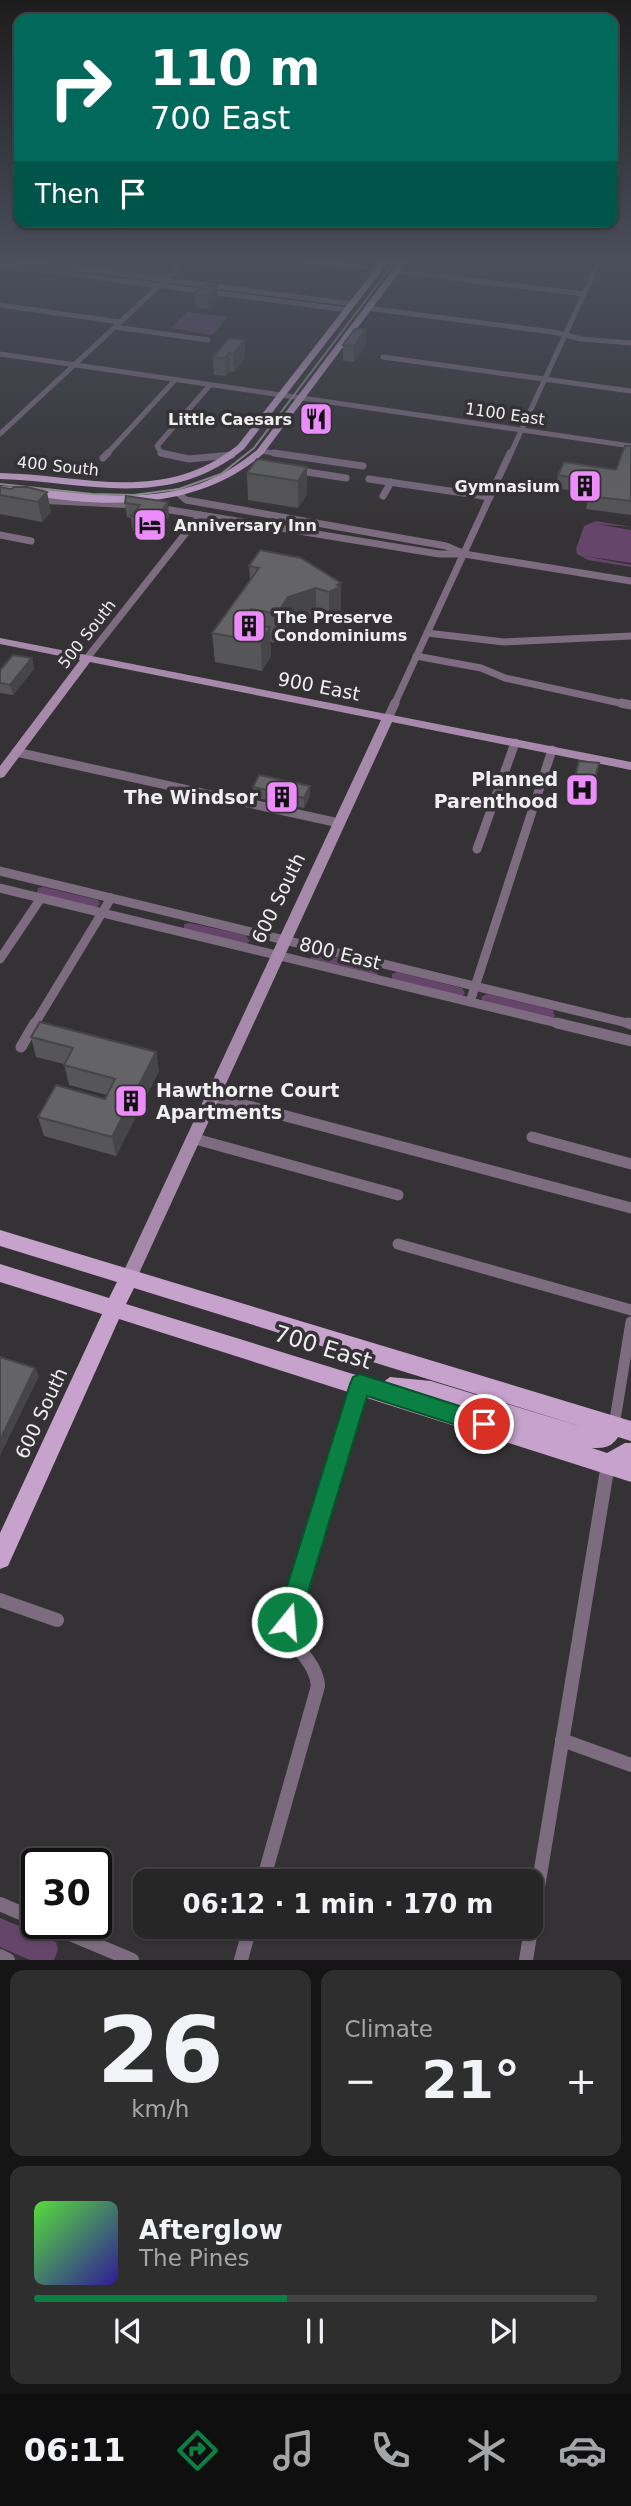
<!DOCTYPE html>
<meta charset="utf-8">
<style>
:root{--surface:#272627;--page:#2f2e2f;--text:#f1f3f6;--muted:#a4a5a7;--line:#434344;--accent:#0b8043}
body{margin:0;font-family:"DejaVu Sans",sans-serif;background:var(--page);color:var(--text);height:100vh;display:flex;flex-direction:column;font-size:26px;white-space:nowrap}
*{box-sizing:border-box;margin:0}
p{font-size:23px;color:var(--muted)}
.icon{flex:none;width:38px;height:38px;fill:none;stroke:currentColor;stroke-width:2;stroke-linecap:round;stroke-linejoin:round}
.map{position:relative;height:1960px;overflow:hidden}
.panel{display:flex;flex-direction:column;gap:10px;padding:10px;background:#151515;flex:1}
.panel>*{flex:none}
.hud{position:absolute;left:14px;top:14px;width:604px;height:214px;border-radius:14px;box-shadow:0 2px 5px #0004,0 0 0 2px var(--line);background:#00695c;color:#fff;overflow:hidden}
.speed{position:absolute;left:21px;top:1848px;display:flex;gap:14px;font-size:35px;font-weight:700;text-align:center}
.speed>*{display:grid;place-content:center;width:91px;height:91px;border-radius:50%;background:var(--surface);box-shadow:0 2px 5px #0004,0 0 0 2px var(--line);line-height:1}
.speed .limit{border:4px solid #111;border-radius:10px;background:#fff;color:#111}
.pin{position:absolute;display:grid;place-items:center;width:60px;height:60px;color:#fff;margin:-30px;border:4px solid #fff;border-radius:50%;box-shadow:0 2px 7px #0007}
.me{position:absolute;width:77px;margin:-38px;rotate:17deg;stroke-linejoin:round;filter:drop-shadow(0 0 5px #0008)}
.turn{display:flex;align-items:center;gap:24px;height:147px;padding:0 21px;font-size:32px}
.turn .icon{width:91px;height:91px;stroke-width:2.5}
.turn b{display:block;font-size:49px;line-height:60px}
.then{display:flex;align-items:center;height:66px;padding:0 21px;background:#0003;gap:14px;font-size:26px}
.big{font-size:52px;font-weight:600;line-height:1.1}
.panel .widget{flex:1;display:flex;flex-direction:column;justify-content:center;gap:10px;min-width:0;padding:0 24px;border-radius:14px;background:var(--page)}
.panel .dial{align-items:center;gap:0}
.dial b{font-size:91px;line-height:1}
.song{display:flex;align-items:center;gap:21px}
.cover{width:84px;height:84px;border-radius:10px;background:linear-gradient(135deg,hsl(110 70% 55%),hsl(250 70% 35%))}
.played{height:7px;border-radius:4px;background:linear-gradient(90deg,var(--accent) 45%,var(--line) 45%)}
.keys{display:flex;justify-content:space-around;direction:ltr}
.heat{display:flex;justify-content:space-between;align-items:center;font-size:38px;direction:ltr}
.panel .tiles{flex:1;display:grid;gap:10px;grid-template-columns:1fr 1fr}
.widget:last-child{grid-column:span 2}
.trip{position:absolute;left:133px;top:1869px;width:410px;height:70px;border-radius:14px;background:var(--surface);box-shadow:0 2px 5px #0004,0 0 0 2px var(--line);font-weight:600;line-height:70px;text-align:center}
.dock{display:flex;height:112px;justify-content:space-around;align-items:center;background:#100f10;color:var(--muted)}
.dock .icon{width:49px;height:49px}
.dock .selected{color:var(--accent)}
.dock b{font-size:32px;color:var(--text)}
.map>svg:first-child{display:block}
.green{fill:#66456b}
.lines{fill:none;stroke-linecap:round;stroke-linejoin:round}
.street-far4{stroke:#7d6b80;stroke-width:5}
.street-far3{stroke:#7d6b80;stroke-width:7}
.street-far2{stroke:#7d6b80;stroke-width:9}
.street-far1{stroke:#7d6b80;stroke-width:11}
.street{stroke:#7d6b80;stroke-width:14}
.secondary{fill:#a78aab;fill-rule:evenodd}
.primary{fill:#c7a2cc;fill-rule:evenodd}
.tram{stroke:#959496;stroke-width:2}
.wall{fill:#565557}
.shaded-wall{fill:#464547}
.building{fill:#646365;stroke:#464547;stroke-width:2}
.route{fill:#0b8043;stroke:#07532c;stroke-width:2}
.labels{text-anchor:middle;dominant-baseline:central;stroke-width:7;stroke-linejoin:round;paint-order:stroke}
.far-street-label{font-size:16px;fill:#efeef0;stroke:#343234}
.far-poi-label{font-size:16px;font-weight:bold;fill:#efeef0;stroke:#343234;text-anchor:end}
.street-label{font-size:19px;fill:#efeef0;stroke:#343234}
.poi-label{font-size:19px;font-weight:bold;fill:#efeef0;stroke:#343234;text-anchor:end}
.near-street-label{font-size:23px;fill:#efeef0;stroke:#343234}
</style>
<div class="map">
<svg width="631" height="1960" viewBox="0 0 631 1960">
<rect width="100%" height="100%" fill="#343234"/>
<g class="green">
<path d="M187 312 228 317 212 335 171 328Z"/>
<path d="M596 521 631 527 596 524 631 530V563L585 556 631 565V567L588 560 577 554 576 549 584 526Z"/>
<path d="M43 887 98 900 100 904 96 908 37 893 38 888Z"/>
<path d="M190 923 245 935 250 941 246 944 184 929V924Z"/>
<path d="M317 953 374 967 379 972 376 976 311 959V955Z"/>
<path d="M397 972 462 988 465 993 462 996 392 979V974Z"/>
<path d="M487 994 553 1010 555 1017 552 1018 483 1002 481 997Z"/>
<path d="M0 1918 56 1942 58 1949 54 1960H30L0 1947Z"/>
</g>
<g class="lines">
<g class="street-far4">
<path d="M4 259 353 304"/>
<path d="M295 259 380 269"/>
<path d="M0 265 348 310"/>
<path d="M395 271 584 294"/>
<path d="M0 305 120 322"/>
<path d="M366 308 553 332 581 339 631 343"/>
<path d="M115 327 208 340"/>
<path d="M0 354 631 446"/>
<path d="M383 357 631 391"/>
<path d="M0 434 188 259"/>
<path d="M261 451 286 455"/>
<path d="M106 455 175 380"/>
<path d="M166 455 162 454 157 446 210 385"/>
<path d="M510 455 600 259"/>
</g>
<g class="street-far3">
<path d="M161 453 189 459 232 455"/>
<path d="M274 453 363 466"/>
<path d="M103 458 108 453"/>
<path d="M294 470 346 478"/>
<path d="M369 479 490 497"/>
<path d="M177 492 186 500 446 546 460 552"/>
<path d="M383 496 391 482"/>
<path d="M36 500 136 505"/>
<path d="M158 508 439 554H464L631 581"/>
<path d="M0 535 31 541"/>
<path d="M427 633 504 642 631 636"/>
<path d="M416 656 481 668 505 678 629 705"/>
<path d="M87 658 200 515"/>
<path d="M394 705 510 453"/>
</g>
<g class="street-far2">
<path d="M621 703 631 705"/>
<path d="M388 718 395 703"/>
<path d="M16 752 339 823"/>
<path d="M477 849 515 743"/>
<path d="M0 871 631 1024"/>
<path d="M0 888 565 1025"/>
<path d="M0 959 41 898"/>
<path d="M470 1002 552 750"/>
<path d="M34 1025 111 898"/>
</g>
<g class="street-far1">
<path d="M557 1023 631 1041"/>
<path d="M628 1023 631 1024"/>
<path d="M21 1047 35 1023"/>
<path d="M211 1096 631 1208"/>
<path d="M532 1137 631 1164"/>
<path d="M192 1138 398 1195"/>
<path d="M398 1244 631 1310"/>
<path d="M614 1426 631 1322"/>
<path d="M345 1435 360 1385"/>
</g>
<g class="street">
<path d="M0 1600 57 1620"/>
<path d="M562 1740 631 1765"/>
<path d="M263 1881 318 1686C316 1659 290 1648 287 1622L345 1433"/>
<path d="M0 1904 37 1920"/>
<path d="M44 1923 132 1960"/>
<path d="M0 1956 8 1960"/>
<path d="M241 1960 250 1927"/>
<path d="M526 1960 608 1464"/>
</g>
<g class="secondary">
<path d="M612 259H631V263Z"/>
<path d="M0 638 631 762V770L392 722 135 1282 129 1285 123 1282 121 1277 381 720 90 662 4 777 0 778V766L80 660 0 644Z"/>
</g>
<g class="primary">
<path d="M383 259H391L244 449C168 511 88 482 0 479V473C86 475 163 505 238 445Z"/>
<path d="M401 259H409L263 454C211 499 142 507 75 501 50 499 25 494 0 492V486C94 491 176 518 257 450Z"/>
<path d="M0 1230 631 1421V1441L618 1437C611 1448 604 1448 592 1448L607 1453 625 1443H631V1482L119 1319 8 1566 0 1569V1533L102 1314 0 1282V1264L109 1298 117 1282 0 1246ZM134 1288 586 1428 431 1381 390 1377 382 1383 126 1304Z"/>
</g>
<path class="tram" d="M0 484 92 494 134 495 179 489 221 474 254 448 397 259"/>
</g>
<g class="wall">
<path d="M345 259H367L365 261Z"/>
<path d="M204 284 218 298 208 309 195 307 194 294Z"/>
<path d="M366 329V345L354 362 343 361V345Z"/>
<path d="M245 340V358L234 372 230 371 226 376 214 375 213 357Z"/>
<path d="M631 446V515L586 509 589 494 556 488 558 475 616 470Z"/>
<path d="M307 467V494L298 508 248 500 247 473Z"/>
<path d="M0 487 11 489 27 487 51 512 42 522 0 514Z"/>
<path d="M126 496 169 517 156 534 133 531 131 518 127 517 125 503Z"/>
<path d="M249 566 341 583V612H340L339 616 329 621 316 616 289 626 278 643 270 642 271 656 262 671 215 662 212 633 250 580Z"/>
<path d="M32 658 34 669 13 695 0 693V670Z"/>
<path d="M599 763 588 806 569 800 573 785Z"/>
<path d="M310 786V796L304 808 253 797V787Z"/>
<path d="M31 1037 156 1052 159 1071 116 1156 44 1136 38 1117 105 1099 107 1095 69 1085 64 1064 36 1057Z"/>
</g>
<g class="shaded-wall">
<path d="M217 286 218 298 208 309 207 296Z"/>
<path d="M366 329V345L354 362V346Z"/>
<path d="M245 340V358L234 372 233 354Z"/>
<path d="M229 353 230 371 226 376 225 358Z"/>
<path d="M307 467V494L298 508V481Z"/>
<path d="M47 492 51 512 42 522 38 502Z"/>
<path d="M168 502 169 517 156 534 154 520Z"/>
<path d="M341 583V612H340L339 616 329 621V592L337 585Z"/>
<path d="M316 588V616L289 626 278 643 277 614 288 597Z"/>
<path d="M251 609 252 638 240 626Z"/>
<path d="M270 627 271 656 262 671 261 642Z"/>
<path d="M32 658 34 669 13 695 10 685Z"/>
<path d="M310 786V796L304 808V798Z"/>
<path d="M156 1052 159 1071 116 1156 112 1137Z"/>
<path d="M35 1368 39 1376 0 1456V1440Z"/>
</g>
<g class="building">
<path d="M204 284 217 286 207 296 194 294Z"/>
<path d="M355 329H366L354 346 343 345Z"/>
<path d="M229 338 245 340 233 354 229 353 225 358 213 357Z"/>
<path d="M625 446H631V501L588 496 594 481 558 475 564 462 616 470Z"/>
<path d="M257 459 307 467 298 481 247 473Z"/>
<path d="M0 487 11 489 14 487H27L47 492 38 502 0 495Z"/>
<path d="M126 496 168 502 154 520 131 516 140 505 125 503Z"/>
<path d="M260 550 301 558 341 583 337 585 340 587 329 592 316 588 288 597 277 614 251 609 240 626 258 630 261 626 270 627 261 642 212 633 259 568 249 566Z"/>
<path d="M13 655 32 658 10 685 0 683V670Z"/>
<path d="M579 761 599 763 592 790 573 785Z"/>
<path d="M259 775 310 786 304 798 253 787Z"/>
<path d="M40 1022 156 1052 112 1137 38 1117 56 1085 105 1099 115 1079 64 1065 73 1048 31 1037Z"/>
<path d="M0 1357 35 1368 0 1440Z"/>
</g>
<linearGradient id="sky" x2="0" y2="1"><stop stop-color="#1d1c1d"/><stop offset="0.49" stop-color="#4a4f5c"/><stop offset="1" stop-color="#4a4f5c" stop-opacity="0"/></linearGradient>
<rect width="631" height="533" fill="url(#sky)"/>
<path class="route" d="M360 1374 484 1414 491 1417 494 1424 491 1431 484 1434 367 1396 299 1622 296 1630 287 1634 279 1630 276 1622 350 1384 353 1377Z"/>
<defs>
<symbol id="restaurant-square" viewBox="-11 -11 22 22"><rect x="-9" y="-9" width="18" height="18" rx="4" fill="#ec8cfa" stroke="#343234"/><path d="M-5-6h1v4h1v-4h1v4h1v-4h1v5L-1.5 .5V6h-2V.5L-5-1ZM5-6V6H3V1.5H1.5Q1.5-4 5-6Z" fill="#111"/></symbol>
<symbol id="building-square" viewBox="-11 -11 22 22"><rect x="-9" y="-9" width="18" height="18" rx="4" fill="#ec8cfa" stroke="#343234"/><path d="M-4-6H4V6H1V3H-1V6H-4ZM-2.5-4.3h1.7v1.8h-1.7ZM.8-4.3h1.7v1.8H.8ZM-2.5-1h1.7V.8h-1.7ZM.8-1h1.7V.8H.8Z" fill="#111"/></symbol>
<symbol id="hotel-square" viewBox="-11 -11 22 22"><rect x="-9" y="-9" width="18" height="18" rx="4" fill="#ec8cfa" stroke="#343234"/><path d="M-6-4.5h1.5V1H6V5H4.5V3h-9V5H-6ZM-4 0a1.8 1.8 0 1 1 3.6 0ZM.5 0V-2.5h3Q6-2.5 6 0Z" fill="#111"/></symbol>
<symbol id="hospital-square" viewBox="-11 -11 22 22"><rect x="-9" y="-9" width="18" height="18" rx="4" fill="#ec8cfa" stroke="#343234"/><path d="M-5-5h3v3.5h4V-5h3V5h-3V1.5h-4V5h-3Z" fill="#111"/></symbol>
</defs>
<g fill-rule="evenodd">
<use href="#restaurant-square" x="297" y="400" width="38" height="38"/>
<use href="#building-square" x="566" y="467" width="38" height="38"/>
<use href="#hotel-square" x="131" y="506" width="38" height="38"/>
<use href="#building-square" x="230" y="607" width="38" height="38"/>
<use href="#hospital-square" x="563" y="771" width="38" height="38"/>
<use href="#building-square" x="263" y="778" width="38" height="38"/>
<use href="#building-square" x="112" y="1082" width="38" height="38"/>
</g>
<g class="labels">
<g class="far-street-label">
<text transform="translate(505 414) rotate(8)">1100 East</text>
<text transform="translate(58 466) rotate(6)">400 South</text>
<text transform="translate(87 634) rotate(-52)">500 South</text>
</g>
<g class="far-poi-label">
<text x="292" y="419">Little Caesars</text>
<text x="560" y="486">Gymnasium</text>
<text x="174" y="525" text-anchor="start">Anniversary Inn</text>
<text x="274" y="617" text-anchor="start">The Preserve<tspan x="274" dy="18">Condominiums</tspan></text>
</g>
<g class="street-label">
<text transform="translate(319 686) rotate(11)">900 East</text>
<text transform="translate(278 898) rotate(-64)">600 South</text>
<text transform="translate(340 953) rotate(14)">800 East</text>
<text transform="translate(41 1413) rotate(-65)">600 South</text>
</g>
<g class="poi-label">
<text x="558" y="779">Planned<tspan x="558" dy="22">Parenthood</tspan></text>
<text x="258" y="797">The Windsor</text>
<text x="156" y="1090" text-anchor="start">Hawthorne Court<tspan x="156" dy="22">Apartments</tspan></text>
</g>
<g class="near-street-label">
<text transform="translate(323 1347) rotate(17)">700 East</text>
</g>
</g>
</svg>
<div class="speed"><div class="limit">30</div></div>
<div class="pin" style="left:484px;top:1424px;background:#d93025"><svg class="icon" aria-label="arrive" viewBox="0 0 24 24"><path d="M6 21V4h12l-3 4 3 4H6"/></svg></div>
<svg class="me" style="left:287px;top:1622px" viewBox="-20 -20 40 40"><circle r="17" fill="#0b8043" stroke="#fff" stroke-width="3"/><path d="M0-11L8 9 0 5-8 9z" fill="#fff"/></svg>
<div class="trip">06:12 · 1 min · 170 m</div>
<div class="hud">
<div class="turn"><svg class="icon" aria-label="right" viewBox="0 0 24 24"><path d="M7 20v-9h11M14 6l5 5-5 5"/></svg><div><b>110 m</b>700 East</div></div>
<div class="then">Then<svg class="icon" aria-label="arrive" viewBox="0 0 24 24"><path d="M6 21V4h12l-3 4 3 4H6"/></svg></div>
</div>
</div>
<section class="panel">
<div class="tiles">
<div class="widget dial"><b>26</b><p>km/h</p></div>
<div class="widget"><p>Climate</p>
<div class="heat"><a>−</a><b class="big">21°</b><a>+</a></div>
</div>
<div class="widget">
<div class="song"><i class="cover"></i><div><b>Afterglow</b><p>The Pines</p></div></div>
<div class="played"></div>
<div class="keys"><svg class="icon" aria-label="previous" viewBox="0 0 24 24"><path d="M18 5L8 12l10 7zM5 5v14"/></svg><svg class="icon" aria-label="pause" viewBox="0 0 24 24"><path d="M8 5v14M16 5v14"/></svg><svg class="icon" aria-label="next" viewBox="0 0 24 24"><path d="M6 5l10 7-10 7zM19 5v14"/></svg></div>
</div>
</div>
</section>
<nav class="dock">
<b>06:11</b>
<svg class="icon selected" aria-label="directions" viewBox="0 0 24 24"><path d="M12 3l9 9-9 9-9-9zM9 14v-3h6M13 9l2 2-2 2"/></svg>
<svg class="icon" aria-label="music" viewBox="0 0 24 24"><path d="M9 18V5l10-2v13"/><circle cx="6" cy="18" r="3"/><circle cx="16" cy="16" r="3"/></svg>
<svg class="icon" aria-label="phone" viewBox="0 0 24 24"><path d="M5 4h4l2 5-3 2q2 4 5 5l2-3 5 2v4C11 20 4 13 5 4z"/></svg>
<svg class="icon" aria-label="climate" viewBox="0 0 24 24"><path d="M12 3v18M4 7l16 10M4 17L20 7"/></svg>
<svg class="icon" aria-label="car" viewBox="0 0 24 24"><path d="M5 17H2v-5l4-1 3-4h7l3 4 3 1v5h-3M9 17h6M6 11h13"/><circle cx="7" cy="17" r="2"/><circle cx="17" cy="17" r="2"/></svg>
</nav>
